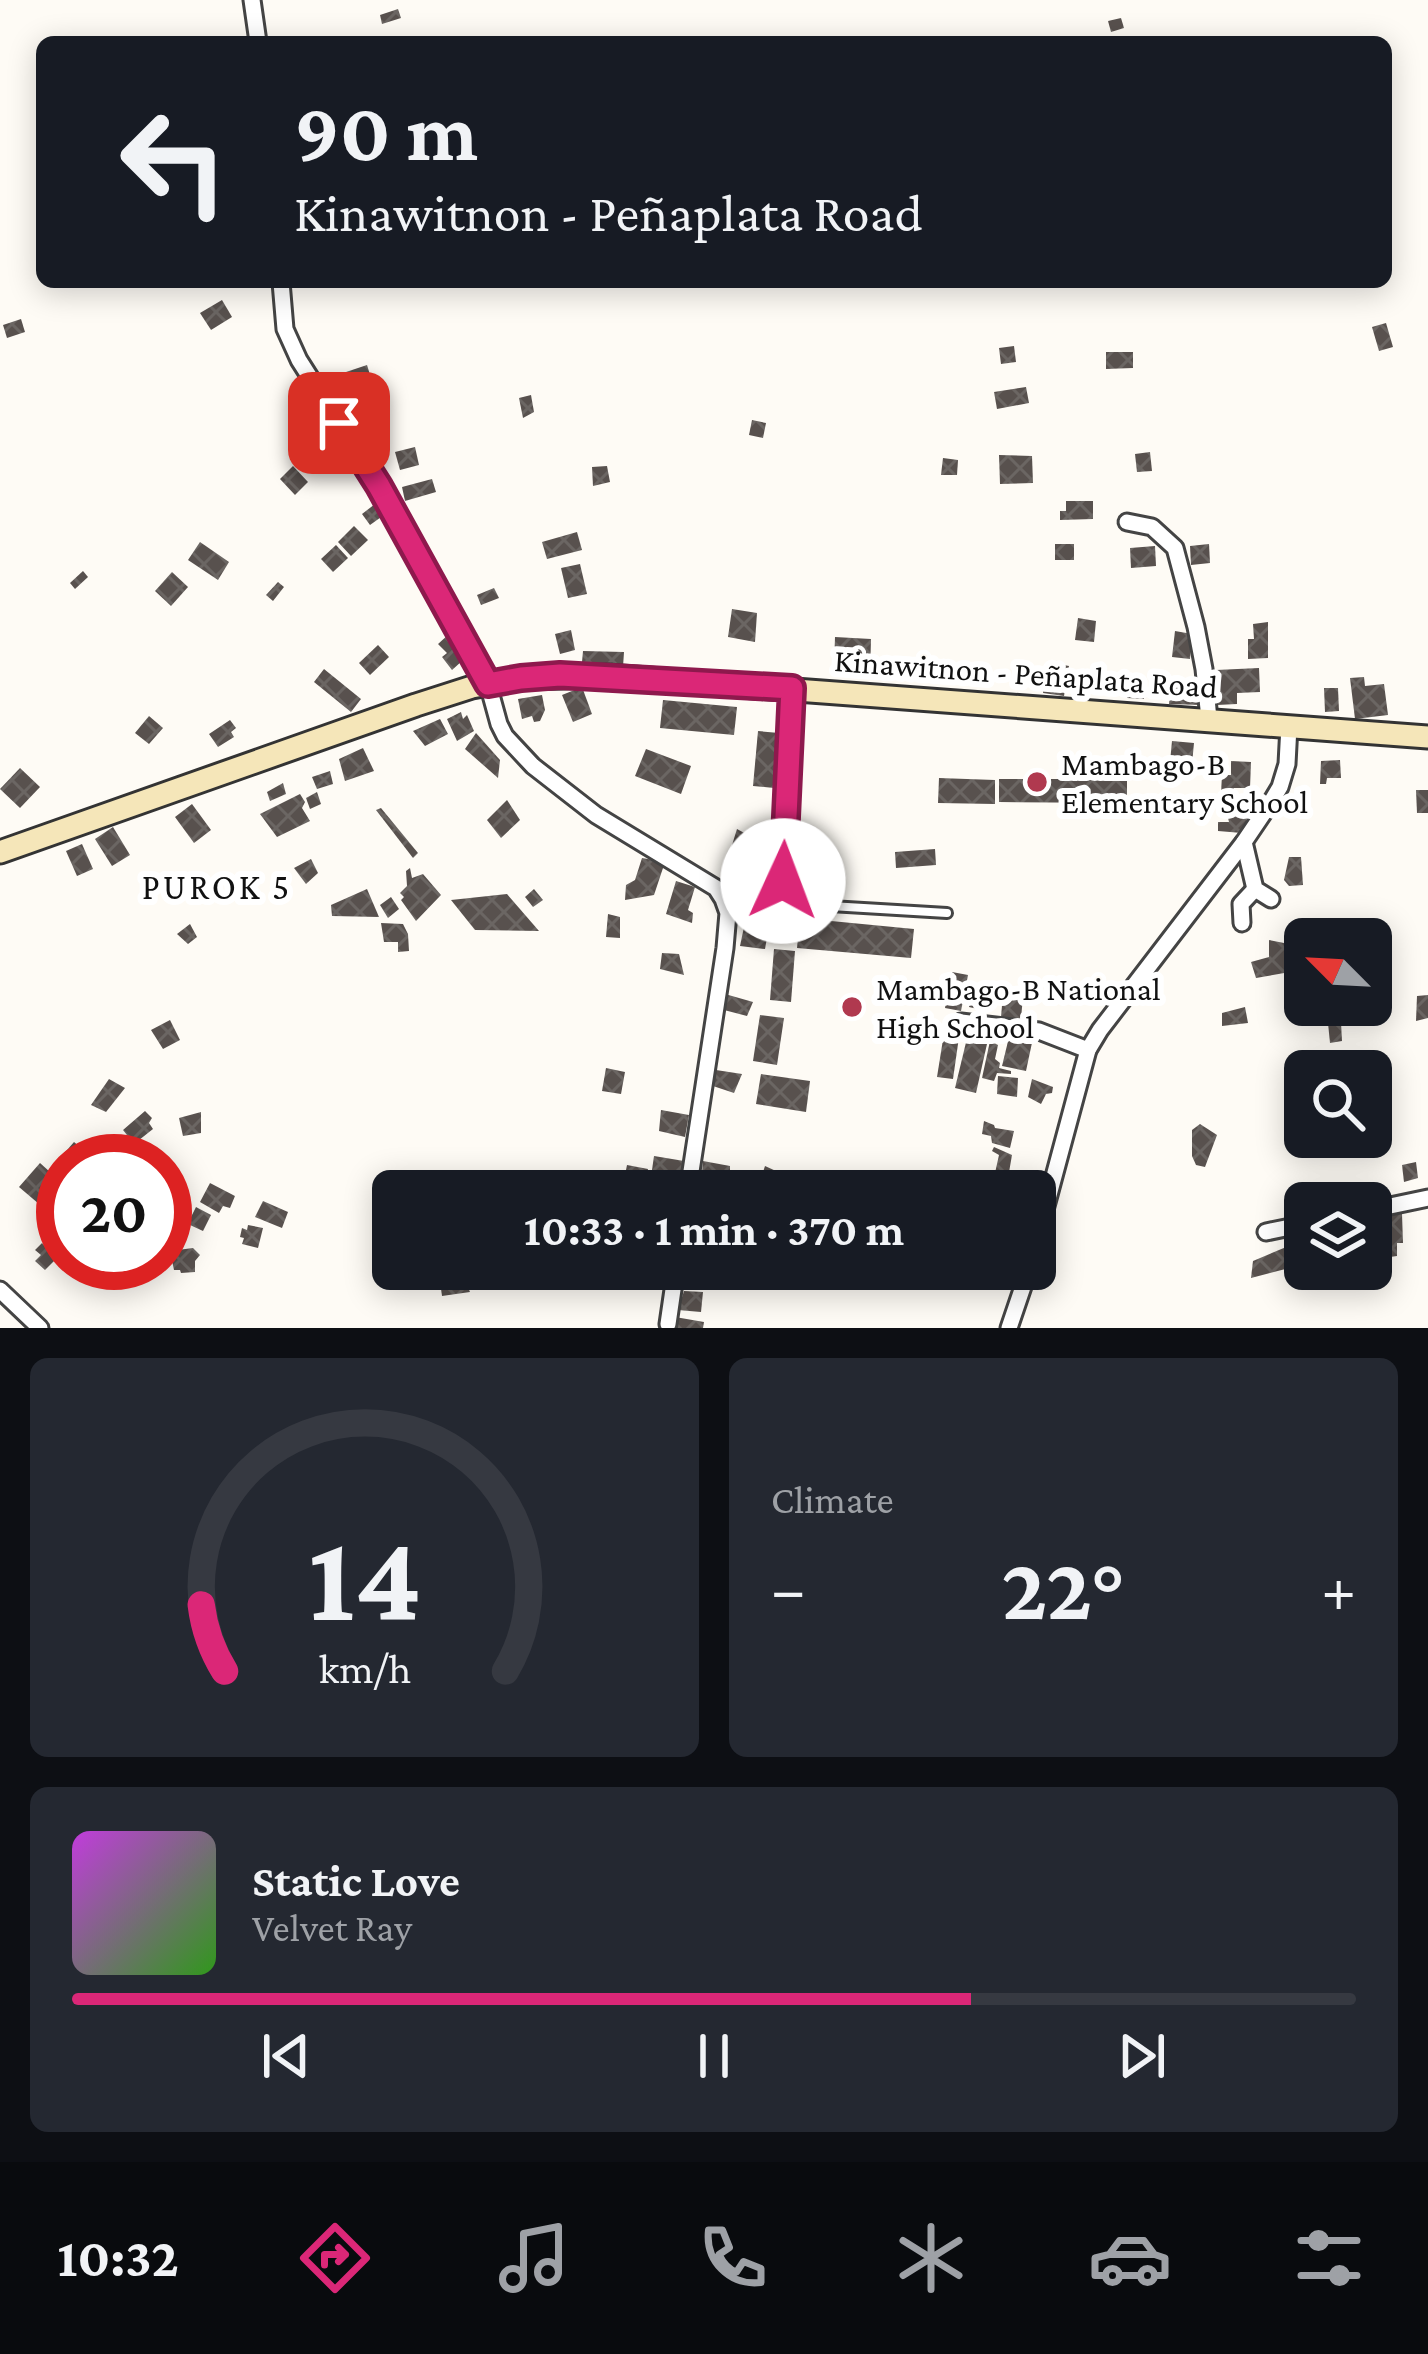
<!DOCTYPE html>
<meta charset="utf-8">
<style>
:root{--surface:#171b24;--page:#242831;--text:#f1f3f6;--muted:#9ea1a6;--line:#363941;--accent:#db2777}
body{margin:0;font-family:"Crimson Pro",serif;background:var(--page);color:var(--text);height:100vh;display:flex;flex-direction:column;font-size:45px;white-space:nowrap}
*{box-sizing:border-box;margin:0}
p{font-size:39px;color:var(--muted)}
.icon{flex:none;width:66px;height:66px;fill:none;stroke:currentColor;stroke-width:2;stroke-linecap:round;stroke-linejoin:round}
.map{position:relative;height:1328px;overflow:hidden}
.side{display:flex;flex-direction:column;gap:30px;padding:30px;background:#0d0f14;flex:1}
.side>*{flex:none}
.banner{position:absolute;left:36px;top:36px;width:1356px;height:252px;border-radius:18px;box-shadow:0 6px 30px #0003;background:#171b24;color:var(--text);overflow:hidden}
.needle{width:78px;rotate:294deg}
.buttons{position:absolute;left:1284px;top:918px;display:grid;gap:24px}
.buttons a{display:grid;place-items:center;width:108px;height:108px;border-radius:18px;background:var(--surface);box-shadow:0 6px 30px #0003;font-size:60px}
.speed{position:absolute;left:36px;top:1134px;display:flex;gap:24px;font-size:60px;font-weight:700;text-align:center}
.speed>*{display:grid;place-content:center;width:156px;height:156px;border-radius:50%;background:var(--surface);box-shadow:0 6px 30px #0003;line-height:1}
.speed .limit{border:18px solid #d22;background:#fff;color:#111}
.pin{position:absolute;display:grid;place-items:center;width:102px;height:102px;color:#fff;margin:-51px;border-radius:24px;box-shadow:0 6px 18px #0006}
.me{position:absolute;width:132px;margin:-66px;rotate:2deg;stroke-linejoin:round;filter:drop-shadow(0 0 9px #0008)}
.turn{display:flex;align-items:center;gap:42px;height:252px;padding:0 60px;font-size:54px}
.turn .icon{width:156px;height:156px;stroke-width:2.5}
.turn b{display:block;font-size:84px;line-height:102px}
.big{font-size:90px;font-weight:700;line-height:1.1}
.side .tile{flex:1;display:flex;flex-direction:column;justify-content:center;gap:18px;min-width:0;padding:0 42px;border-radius:18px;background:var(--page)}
.side .dial{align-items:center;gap:0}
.dial svg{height:312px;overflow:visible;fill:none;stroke:var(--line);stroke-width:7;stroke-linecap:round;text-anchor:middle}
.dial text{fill:var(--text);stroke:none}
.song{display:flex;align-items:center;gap:36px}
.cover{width:144px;height:144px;border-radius:18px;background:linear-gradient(135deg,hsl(290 70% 55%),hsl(110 70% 35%))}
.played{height:12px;border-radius:6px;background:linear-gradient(90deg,var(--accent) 70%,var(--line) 70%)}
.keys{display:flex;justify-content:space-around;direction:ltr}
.heat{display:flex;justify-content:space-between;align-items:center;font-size:66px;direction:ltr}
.side .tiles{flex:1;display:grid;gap:30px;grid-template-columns:1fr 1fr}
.tile:last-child{grid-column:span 2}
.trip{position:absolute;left:372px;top:1170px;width:684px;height:120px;border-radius:18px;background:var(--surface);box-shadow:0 6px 30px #0003;font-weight:700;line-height:120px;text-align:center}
.menu{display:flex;height:192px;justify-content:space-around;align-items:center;background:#090b0e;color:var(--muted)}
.menu .icon{width:84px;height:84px}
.menu .active{color:var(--accent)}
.menu b{font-size:54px;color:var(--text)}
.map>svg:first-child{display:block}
.building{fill:url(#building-cross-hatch)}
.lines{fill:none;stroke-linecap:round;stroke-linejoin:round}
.lane-casing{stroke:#444;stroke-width:14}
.street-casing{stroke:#444;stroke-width:21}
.secondary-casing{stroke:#333;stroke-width:27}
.lane{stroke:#fff;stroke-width:8}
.street{stroke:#fff;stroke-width:15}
.secondary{stroke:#f5e6b9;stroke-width:21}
.route-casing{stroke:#8e194d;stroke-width:30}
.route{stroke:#db2777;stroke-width:21}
.poi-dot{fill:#b0394f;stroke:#fff;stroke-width:4.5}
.labels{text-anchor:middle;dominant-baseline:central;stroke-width:12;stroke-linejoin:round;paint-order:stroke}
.street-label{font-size:33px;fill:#111;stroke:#fff}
.poi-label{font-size:33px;fill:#111;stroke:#fff;text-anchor:start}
.neighbourhood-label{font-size:36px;letter-spacing:3px;fill:#111;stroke:#fff}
</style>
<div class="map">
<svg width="1428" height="1328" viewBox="0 0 1428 1328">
<defs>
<pattern id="building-cross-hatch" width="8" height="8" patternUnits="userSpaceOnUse" patternTransform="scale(3)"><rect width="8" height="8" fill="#58514e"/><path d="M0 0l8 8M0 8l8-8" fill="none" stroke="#6b6663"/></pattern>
</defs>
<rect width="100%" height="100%" fill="#fefbf5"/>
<g class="building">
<path d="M398 9 401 18 382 24 380 15Z"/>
<path d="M1121 18 1124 28 1111 32 1108 21Z"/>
<path d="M222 300 232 317 211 330 200 313Z"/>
<path d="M21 319 25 332 7 338 3 325Z"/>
<path d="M1386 323 1393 347 1379 351 1372 327Z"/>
<path d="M1014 346 1016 362 1001 364 999 348Z"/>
<path d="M1106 352H1133V368L1106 369Z"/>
<path d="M367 365 371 378 344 386 340 374Z"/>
<path d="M1026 387 1029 403 997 409 994 392Z"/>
<path d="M531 395 534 412 523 418 519 398Z"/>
<path d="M752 420 766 423 763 438 749 435Z"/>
<path d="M333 430 343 441 331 451 328 448 322 453 315 445Z"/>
<path d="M415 447 419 465 400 470 395 452Z"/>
<path d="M1150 452 1152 471 1137 472 1135 454Z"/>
<path d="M999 455 1032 456 1033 483 1000 484Z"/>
<path d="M943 458 958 460 957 475H941Z"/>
<path d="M293 466 308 482 295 495 280 479Z"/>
<path d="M607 466 610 482 593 486 592 467Z"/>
<path d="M432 479 436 492 405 501 402 487Z"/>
<path d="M1066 501H1093V519L1060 520V511H1066Z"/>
<path d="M375 504 384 515 370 525 362 514Z"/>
<path d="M354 526 368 540 351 556 338 542Z"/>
<path d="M577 532 582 550 547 559 542 542Z"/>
<path d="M200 542 229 562 218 580 188 560Z"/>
<rect x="1055" y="544" width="19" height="16"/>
<path d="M1209 544 1210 563 1191 565 1190 546Z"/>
<path d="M336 545 348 558 333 572 321 559Z"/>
<path d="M1155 546 1156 566 1131 568 1130 548Z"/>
<path d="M580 564 587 594 568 598 561 568Z"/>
<path d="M83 571 88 577 75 589 70 583Z"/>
<path d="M172 572 188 587 171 606 155 591Z"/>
<path d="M278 582 284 587 273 601 266 595Z"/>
<path d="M494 588 499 598 481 605 477 595Z"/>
<path d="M732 609 757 613 755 642 728 637Z"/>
<path d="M1078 618 1096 621 1094 642 1075 640Z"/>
<path d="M1268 622V658L1248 659V639H1254L1253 624Z"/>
<path d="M571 630 575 650 560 654 555 634Z"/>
<path d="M1175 631 1192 634 1190 659 1172 657Z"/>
<path d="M449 634 471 653 452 670 442 657 447 653 438 644Z"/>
<path d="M835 637 871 639 870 676 854 675V667L834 666Z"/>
<path d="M378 645 389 657 370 675 359 663Z"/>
<path d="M583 651 624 652 623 667 589 666 590 662H582Z"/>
<path d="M1048 662 1069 666 1064 696 1043 693Z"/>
<path d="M1259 668 1260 692 1237 693V704L1217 705 1216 670Z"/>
<path d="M324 669 361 699 351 712 314 682Z"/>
<path d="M1088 669 1105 670 1102 691 1086 689Z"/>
<path d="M1364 677 1365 686 1384 684 1388 715 1355 719 1350 678Z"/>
<path d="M1127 679 1144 680V699L1127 698Z"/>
<path d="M1171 680 1202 682 1201 705 1169 704Z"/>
<path d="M582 687 592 714 573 722 562 695Z"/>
<path d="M1324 688H1338L1339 711 1325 712Z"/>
<path d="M542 695 545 710 540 721 534 722 532 716 522 719 518 699Z"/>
<path d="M663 700 737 707 734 735 660 728Z"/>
<path d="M461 712 463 719 467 715 474 731 457 741 447 719Z"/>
<path d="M149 716 163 728 149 744 135 733Z"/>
<path d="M440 719 448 734 425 746 413 731Z"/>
<path d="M230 720 236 728 231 732 234 737 218 747 209 734Z"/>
<path d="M758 731 779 733 774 788 753 786Z"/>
<path d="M476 733 500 760 498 778 465 749Z"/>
<path d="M1172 741 1194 743 1192 764 1170 762Z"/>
<path d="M363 748 374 771 345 781 339 759Z"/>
<path d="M646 749 691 766 681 794 635 776Z"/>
<path d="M1340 760 1341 778H1327L1326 784H1320L1321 761Z"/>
<path d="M1231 761 1251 762 1250 788H1234L1231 793H1221L1222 775H1231Z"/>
<path d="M20 768 40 787 20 808 0 789Z"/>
<path d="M330 771 333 784 317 789 312 777Z"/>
<path d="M939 778 995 780V804L938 803Z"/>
<path d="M999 779H1127V803L999 802Z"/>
<path d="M283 783 286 794 270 801 267 792Z"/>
<path d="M1416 790H1428V813H1417Z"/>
<path d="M317 792 321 804 310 809 306 798Z"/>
<path d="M300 794 305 802 302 808 310 821 277 837 260 814Z"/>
<path d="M507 800 520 820 501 838 487 820Z"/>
<path d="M192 804 211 830 194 843 175 817Z"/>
<path d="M381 808 418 853 413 858 376 810Z"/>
<path d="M1226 810 1249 813 1242 833 1218 831V822H1229Z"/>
<path d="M113 827 130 855 112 866 95 839Z"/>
<path d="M737 829 783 854 776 883 724 871Z"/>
<path d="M82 844 93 869 77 876 66 851Z"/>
<path d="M935 849 936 865 896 868 895 852Z"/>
<path d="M1289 857H1301L1303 885 1289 886 1284 880Z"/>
<path d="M642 858 665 862 654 895 625 900 626 885 635 880Z"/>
<path d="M311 859 318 873 306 884 294 868Z"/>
<path d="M410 868 412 878 423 874 441 895 416 921 401 900 404 897 400 893 407 886 406 871Z"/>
<path d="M676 881 695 887 688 910 693 913 692 923 666 914Z"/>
<path d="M367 889 379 917 332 916 331 905Z"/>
<path d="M534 889 543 900 533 907 525 897Z"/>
<path d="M507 894 539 931 475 930 451 900Z"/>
<path d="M391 897 399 909 388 918 380 905Z"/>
<path d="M608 914 620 917V938L606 937Z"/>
<path d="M800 918 914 929 911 958 797 948Z"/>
<path d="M381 923 403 924 408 934 409 951 398 952V942H384Z"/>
<path d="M190 924 197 937 188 944 177 934Z"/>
<path d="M744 927 768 932 765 949 740 946Z"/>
<path d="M1269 940 1284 943 1290 972 1256 978 1251 962 1269 957Z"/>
<path d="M774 949 795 951 791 1002 770 1000Z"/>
<path d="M662 953 679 954 684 975 660 969Z"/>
<path d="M952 972 968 975 961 1011 945 1008Z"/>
<path d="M725 994 753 1002 747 1016 724 1010Z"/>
<path d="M1003 994 1023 996 1021 1019 1001 1017Z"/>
<path d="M1428 995V1018L1416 1021 1417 996Z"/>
<path d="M971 997 985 1000 982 1010 969 1007Z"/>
<path d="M1245 1007 1248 1023 1222 1026V1013Z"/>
<path d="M760 1015 784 1018 777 1065 753 1061Z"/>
<path d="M170 1020 180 1040 163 1049 151 1030Z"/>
<path d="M1341 1022 1342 1041 1330 1043 1328 1023Z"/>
<path d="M945 1027 960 1030 953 1079 937 1077Z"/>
<path d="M969 1030 989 1035 976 1093 955 1088Z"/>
<path d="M1010 1033 1033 1038 1026 1071 1002 1066Z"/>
<path d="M990 1041 998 1045 995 1059 1000 1063 999 1068 1011 1071V1074L997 1073 994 1081 982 1078Z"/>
<path d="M606 1068 625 1072 621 1094 602 1091Z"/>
<path d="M716 1070 742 1074 734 1093 713 1086Z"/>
<path d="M761 1074 810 1081 806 1112 756 1104Z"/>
<path d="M998 1076 1018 1078 1017 1097 997 1094Z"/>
<path d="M109 1079 125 1088 106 1112 91 1105Z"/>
<path d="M1032 1079 1053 1087 1052 1093 1046 1094 1041 1104 1028 1097Z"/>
<path d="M661 1110 689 1115 685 1137 659 1131Z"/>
<path d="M145 1111 152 1118 149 1123 153 1129 134 1144 123 1130Z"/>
<path d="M201 1112V1133L183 1136 179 1118Z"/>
<path d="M984 1121 994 1125 995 1128 1014 1131 1010 1148 992 1143 991 1136 982 1134Z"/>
<path d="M1200 1124 1217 1135 1205 1167 1196 1165 1192 1156V1130Z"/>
<path d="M74 1142 88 1154 82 1161H63V1173L54 1165Z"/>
<path d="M994 1147 1012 1155 1008 1178 995 1173 999 1155 992 1151Z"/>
<path d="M654 1156 690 1162 686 1182 651 1177Z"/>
<path d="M703 1161 730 1166V1175L702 1173Z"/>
<path d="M1416 1162 1418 1178 1404 1182 1402 1165Z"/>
<path d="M40 1163 60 1181 39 1204 19 1187Z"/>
<path d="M627 1165 648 1169 644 1191H624L625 1186 619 1185 621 1170H626Z"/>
<path d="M765 1166 776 1171 770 1186 759 1184Z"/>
<path d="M893 1175 908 1176 905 1191H889Z"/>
<path d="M210 1183 235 1196 230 1208 223 1206 219 1213 200 1202Z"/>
<path d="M1315 1186 1318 1202 1305 1203V1210L1299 1211 1296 1190Z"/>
<path d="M263 1201 288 1212 282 1228 255 1217Z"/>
<path d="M196 1207 211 1215 203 1231 177 1219 180 1211 191 1217Z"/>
<path d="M1392 1214H1402L1403 1243H1397V1256L1390 1257 1389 1246H1383L1382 1235H1387V1219Z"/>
<path d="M165 1222 184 1235 178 1247 173 1235 165 1232Z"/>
<path d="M248 1225 263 1228 258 1248 242 1244 244 1238 240 1237 242 1228 247 1230Z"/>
<path d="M52 1241 63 1252 45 1270 35 1261 41 1255 35 1250 42 1243 46 1247Z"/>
<path d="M1291 1245 1293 1267 1251 1278 1253 1261Z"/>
<path d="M193 1248 200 1255 195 1261V1272L181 1273 180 1270H174L170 1251Z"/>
<path d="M461 1272 470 1292 442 1296 439 1274Z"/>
<path d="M684 1291 703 1292 701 1312 678 1310Z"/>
<path d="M675 1317 704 1322 703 1328H674Z"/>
</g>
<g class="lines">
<defs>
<path id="lane" d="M791 695 783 881 786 897 797 904 947 913"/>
<g id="street">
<path d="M252 0 258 42"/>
<path d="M281 282 285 329 299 360 379 486 488 684 499 724 505 736 533 766 596 815 716 888 723 899 728 913 725 948 688 1191"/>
<path d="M1127 522 1152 527 1175 548 1196 627 1204 669 1209 719"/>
<path d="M1244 842 1255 889 1271 899"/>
<path d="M1242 923 1241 904 1255 889"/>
<path d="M961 1022 1039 1031 1088 1050"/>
<path d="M1371 1210 1428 1198"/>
<path d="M1266 1232 1305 1224"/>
<path d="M1035 1247 1088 1050 1100 1030 1244 842 1271 802 1280 787 1287 764 1289 726"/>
<path d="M0 1290 40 1328"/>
<path d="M668 1324 676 1269"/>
<path d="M1009 1328 1029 1269"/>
</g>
<path id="secondary" d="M0 852 416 705 472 687 521 678 608 676 1428 737"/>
</defs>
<use href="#lane" class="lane-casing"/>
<use href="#street" class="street-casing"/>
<use href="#secondary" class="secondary-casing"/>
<use href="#lane" class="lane"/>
<use href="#street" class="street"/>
<use href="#secondary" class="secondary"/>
</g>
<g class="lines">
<defs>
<path id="route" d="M339 423 379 486 488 684 521 678 560 675 792 688 783 881"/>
</defs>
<use href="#route" class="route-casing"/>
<use href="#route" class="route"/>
</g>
<g class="poi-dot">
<circle cx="1037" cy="782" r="12"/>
<circle cx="852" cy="1007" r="12"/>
</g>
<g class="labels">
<g class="street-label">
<text transform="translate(1026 673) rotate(4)">Kinawitnon - Peñaplata Road</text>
</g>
<g class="poi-label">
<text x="1061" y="763">Mambago-B<tspan x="1061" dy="38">Elementary School</tspan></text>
<text x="876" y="988">Mambago-B National<tspan x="876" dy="38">High School</tspan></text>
</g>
<g class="neighbourhood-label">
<text x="217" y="887">PUROK 5</text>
</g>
</g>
</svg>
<div class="buttons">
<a><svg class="needle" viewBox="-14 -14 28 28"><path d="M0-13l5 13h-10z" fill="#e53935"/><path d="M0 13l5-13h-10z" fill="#9ea1a6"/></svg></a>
<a><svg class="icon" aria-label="search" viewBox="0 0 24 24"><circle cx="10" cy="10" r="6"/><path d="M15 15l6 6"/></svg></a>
<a><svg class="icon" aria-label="layers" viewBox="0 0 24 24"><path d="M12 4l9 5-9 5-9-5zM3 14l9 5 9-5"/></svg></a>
</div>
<div class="speed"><div class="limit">20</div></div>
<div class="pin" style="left:339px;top:423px;background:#d93025"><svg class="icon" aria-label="arrive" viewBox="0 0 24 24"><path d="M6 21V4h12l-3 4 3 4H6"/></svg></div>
<svg class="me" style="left:783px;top:881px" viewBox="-20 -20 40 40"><circle r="19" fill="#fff"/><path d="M0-13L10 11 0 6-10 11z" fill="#db2777"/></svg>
<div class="trip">10:33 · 1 min · 370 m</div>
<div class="banner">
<div class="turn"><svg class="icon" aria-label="left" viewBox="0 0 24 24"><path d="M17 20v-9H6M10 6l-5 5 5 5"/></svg><div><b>90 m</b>Kinawitnon - Peñaplata Road</div></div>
</div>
</div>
<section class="side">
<div class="tiles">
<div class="tile dial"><svg viewBox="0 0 100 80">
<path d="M14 69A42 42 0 1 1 86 69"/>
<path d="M14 69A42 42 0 0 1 8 52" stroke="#db2777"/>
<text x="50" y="56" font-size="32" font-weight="700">14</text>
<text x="50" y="72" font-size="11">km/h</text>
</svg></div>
<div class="tile"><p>Climate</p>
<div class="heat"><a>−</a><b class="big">22°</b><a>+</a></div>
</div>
<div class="tile">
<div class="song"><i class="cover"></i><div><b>Static Love</b><p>Velvet Ray</p></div></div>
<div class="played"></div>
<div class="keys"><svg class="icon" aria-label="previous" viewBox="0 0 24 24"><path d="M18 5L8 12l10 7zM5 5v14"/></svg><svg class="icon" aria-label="pause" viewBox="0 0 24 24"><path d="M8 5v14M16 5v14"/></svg><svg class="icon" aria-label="next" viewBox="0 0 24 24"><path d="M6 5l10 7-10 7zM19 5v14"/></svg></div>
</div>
</div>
</section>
<nav class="menu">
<b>10:32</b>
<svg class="icon active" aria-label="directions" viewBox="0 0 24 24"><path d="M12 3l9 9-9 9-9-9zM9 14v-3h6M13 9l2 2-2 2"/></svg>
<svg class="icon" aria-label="music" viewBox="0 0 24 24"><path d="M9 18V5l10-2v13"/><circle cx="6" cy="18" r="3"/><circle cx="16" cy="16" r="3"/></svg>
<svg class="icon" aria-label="phone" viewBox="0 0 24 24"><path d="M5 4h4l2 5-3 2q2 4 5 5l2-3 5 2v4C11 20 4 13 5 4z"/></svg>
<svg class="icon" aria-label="climate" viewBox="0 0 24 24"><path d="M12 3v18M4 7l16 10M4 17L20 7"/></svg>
<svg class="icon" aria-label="car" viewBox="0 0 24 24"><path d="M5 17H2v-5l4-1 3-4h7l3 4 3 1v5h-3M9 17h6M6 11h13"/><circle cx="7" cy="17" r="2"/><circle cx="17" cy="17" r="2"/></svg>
<svg class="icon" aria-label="filters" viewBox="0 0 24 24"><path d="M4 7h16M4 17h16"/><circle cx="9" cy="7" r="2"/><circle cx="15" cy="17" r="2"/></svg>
</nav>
